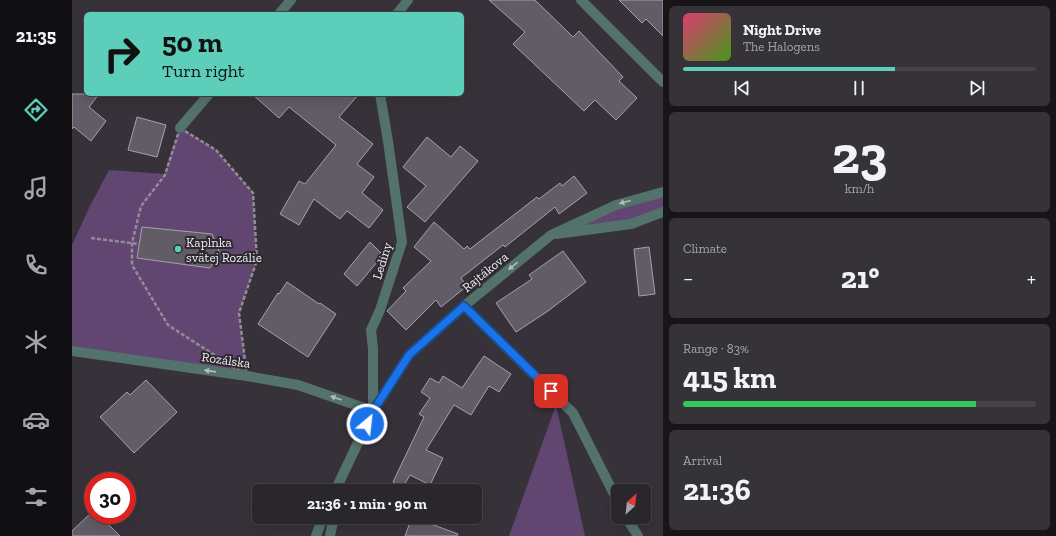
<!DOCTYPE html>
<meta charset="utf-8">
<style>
:root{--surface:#29262c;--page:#353238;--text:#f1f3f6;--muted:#a5a5a9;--line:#454348;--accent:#5cceba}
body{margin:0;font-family:"Zilla Slab",serif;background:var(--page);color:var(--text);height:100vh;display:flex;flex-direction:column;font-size:15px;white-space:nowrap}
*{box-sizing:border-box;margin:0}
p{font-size:13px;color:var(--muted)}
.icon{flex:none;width:22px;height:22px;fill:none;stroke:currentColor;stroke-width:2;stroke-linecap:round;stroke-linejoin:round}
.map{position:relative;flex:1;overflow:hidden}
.sheet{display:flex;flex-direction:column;gap:6px;padding:6px;background:#171518;width:393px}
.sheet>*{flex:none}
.guide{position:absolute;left:12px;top:12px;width:380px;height:84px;border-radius:6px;box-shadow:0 4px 16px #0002,0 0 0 1px var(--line);background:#5cceba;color:#111;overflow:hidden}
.needle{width:26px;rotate:27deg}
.buttons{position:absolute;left:539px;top:484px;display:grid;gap:8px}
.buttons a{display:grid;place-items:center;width:40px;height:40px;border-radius:6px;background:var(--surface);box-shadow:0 4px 16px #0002,0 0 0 1px var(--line);font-size:20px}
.speed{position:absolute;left:12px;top:472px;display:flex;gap:8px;font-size:20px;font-weight:700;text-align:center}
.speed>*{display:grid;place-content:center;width:52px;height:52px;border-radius:50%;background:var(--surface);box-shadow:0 4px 16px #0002,0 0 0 1px var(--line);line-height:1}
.speed .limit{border:6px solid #d22;background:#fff;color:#111}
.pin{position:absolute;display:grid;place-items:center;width:34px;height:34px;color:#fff;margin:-17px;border-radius:8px;box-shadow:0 2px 6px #0006}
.me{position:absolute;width:44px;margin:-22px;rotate:28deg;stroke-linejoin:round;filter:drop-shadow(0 0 3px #0008)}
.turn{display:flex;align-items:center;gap:14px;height:84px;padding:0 12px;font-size:18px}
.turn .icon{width:52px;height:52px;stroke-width:2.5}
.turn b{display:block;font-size:28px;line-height:34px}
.big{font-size:30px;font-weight:700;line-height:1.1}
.sheet .tile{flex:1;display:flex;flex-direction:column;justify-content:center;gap:6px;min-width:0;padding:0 14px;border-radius:6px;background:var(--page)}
.sheet .dial{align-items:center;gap:0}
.dial b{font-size:52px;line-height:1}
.song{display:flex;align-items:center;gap:12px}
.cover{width:48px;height:48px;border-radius:6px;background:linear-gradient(135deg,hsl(340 70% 55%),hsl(100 70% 35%))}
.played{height:4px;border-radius:2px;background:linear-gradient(90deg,var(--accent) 60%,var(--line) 60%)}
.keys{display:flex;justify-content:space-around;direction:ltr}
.heat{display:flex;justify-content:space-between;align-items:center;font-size:22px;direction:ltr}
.charge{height:6px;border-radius:3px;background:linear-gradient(90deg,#34c759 83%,var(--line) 0)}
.trip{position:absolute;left:180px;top:484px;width:230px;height:40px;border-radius:6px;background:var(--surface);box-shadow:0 4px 16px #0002,0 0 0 1px var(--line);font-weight:700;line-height:40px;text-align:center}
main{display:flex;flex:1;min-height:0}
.tabs{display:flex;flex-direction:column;width:72px;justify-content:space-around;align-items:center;background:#100f12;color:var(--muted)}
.tabs .icon{width:28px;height:28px}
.tabs .selected{color:var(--accent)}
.tabs b{font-size:18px;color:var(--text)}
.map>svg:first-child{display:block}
.green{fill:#624672}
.building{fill:#615c65;stroke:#a7a1aa}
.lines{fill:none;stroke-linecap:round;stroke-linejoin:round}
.path{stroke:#918d94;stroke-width:2.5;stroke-dasharray:4 2;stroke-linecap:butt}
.lane{stroke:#54726c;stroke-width:10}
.street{stroke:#54726c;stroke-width:10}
.oneway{fill:#b2bbbc}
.route-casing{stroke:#114b97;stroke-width:10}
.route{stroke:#1a73e8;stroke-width:7}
.poi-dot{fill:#5cceba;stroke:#2d2930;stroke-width:1.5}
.labels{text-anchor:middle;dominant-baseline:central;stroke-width:4;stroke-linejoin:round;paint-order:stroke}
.poi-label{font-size:13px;fill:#f0ecf2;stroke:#2d2930;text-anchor:start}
.street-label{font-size:13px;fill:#f0ecf2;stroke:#2d2930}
</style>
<main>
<nav class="tabs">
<b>21:35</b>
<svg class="icon selected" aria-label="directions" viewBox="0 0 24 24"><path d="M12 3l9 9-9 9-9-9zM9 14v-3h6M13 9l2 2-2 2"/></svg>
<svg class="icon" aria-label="music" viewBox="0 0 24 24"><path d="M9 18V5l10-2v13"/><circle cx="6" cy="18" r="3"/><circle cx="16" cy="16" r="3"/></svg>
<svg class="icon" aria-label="phone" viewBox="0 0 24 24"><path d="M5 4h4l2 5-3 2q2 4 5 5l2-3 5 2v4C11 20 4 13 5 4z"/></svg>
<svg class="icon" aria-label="climate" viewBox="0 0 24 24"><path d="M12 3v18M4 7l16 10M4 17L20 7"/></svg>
<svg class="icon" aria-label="car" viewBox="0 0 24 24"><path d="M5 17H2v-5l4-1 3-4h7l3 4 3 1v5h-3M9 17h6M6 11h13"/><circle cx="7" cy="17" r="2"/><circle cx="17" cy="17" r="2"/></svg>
<svg class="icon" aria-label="filters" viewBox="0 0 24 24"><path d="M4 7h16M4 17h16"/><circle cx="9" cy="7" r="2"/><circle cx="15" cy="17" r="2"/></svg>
</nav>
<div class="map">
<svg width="591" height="536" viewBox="0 0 591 536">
<rect width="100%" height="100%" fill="#37323a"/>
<g class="green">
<path d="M108 128 144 150 181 193 185 260 167 313 175 376 0 351V245L17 208 37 170 92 174Z"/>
<path d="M591 192V212L559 224 479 235Z"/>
<path d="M484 405 513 536H437Z"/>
</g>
<g class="building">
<path d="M417 0H463L501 37 507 31 551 77 547 81 565 98 544 120 523 100 512 111 441 44 453 32Z"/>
<path d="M547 0H591V36L574 19 570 23Z"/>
<path d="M0 94H27L17 107 34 121 19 141 2 127 0 129Z"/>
<path d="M180 94H287L267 117 301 144 285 164 302 177 290 193 311 210 297 228 275 211 268 219 242 199 227 225 208 214 227 181 233 184 264 145 217 107 207 118Z"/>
<path d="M65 117 94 125 85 157 56 150Z"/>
<path d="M355 137 379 157 388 146 406 161 353 222 335 207 354 186 331 167Z"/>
<path d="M502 176 515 193 487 214 483 207 433 247 431 245 389 278 395 286 369 307 364 300 334 330 315 311 334 291 331 288 359 261 342 247 362 222 392 249 395 246 398 249 465 197 467 199 488 183 490 186Z"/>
<path d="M70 227 140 234 148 253 138 268 65 258Z"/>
<path d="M298 242 311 255 285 286 272 274Z"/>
<path d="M577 247 583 294 567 296 562 249Z"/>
<path d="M491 251 514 282 476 311 444 332 424 303 460 279 457 275Z"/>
<path d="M215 282 247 304 248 303 264 314 236 357 186 324 206 293 207 294Z"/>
<path d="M412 356 439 374 427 392 417 386 399 415 382 405 354 450 371 458 358 485 338 475 331 487 321 482 352 417 347 414 358 398 349 392 358 378 367 383 371 376 390 388Z"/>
<path d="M74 380 105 412 62 453 28 417 55 392 58 395Z"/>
<path d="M21 511V515H27L48 536H0V531Z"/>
<path d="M340 517 386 534 385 536H333Z"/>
</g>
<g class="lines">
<g class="path">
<path d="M108 128 144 150 181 193 185 260 167 313 175 376 96 325 60 265V243L69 206 93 175Z"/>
<path d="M19 238 67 244"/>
</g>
<g class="lane">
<path d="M484 234 559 224 591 212"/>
<path d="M392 306 501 413 546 502"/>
<path d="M554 517 566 536"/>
<path d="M258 536 262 517"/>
</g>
<g class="street">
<path d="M509 0 591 82"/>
<path d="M207 14 219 0"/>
<path d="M325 14 336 0"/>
<path d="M108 128 137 94"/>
<path d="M0 351 175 376 226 385 301 411V349L299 330 308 310 330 242 316 141 308 94"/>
<path d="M263 491 301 411 337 355 392 306 479 235 544 205 591 192"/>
<path d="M244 536 251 517"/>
</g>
</g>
<defs><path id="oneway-solid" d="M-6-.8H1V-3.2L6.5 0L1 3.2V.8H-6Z"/></defs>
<g class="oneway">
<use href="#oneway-solid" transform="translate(553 202) rotate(165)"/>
<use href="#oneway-solid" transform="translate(441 266) rotate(141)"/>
<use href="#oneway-solid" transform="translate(138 371) rotate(-172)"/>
<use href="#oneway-solid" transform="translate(264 398) rotate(-161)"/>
</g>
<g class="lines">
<defs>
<path id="route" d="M295 424 301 411 337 355 392 306 479 391"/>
</defs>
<use href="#route" class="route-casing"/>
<use href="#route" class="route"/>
</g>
<circle class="poi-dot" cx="106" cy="249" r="4"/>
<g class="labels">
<g class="poi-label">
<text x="114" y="242">Kaplnka<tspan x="114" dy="15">svätej Rozálie</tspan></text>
</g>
<g class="street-label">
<text transform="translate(310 261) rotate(-73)">Lediny</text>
<text transform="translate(413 272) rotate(-39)">Rajtákova</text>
<text transform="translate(154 360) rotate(8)">Rozálska</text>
</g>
</g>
</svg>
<div class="buttons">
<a><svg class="needle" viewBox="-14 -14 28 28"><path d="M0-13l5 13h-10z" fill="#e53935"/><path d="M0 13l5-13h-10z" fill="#a5a5a9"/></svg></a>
</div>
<div class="speed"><div class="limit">30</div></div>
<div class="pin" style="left:479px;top:391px;background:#d93025"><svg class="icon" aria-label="arrive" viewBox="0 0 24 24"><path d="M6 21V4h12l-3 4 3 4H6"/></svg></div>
<svg class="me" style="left:295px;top:424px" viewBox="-20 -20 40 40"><circle r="17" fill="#1a73e8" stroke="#fff" stroke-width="3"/><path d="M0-11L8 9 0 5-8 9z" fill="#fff"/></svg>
<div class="trip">21:36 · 1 min · 90 m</div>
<div class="guide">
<div class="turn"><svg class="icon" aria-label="right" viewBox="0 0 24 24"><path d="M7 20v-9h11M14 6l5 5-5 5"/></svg><div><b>50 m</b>Turn right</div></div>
</div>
</div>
<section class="sheet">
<div class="tile">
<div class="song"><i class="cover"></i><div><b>Night Drive</b><p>The Halogens</p></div></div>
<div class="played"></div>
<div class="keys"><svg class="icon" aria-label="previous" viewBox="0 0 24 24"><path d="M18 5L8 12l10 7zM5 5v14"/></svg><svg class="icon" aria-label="pause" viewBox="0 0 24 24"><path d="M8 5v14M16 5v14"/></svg><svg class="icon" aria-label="next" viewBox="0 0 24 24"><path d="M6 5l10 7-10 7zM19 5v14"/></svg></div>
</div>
<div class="tile dial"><b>23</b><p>km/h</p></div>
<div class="tile"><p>Climate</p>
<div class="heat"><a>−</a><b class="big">21°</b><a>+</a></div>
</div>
<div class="tile"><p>Range · 83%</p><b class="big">415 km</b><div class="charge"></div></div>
<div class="tile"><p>Arrival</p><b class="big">21:36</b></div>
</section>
</main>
